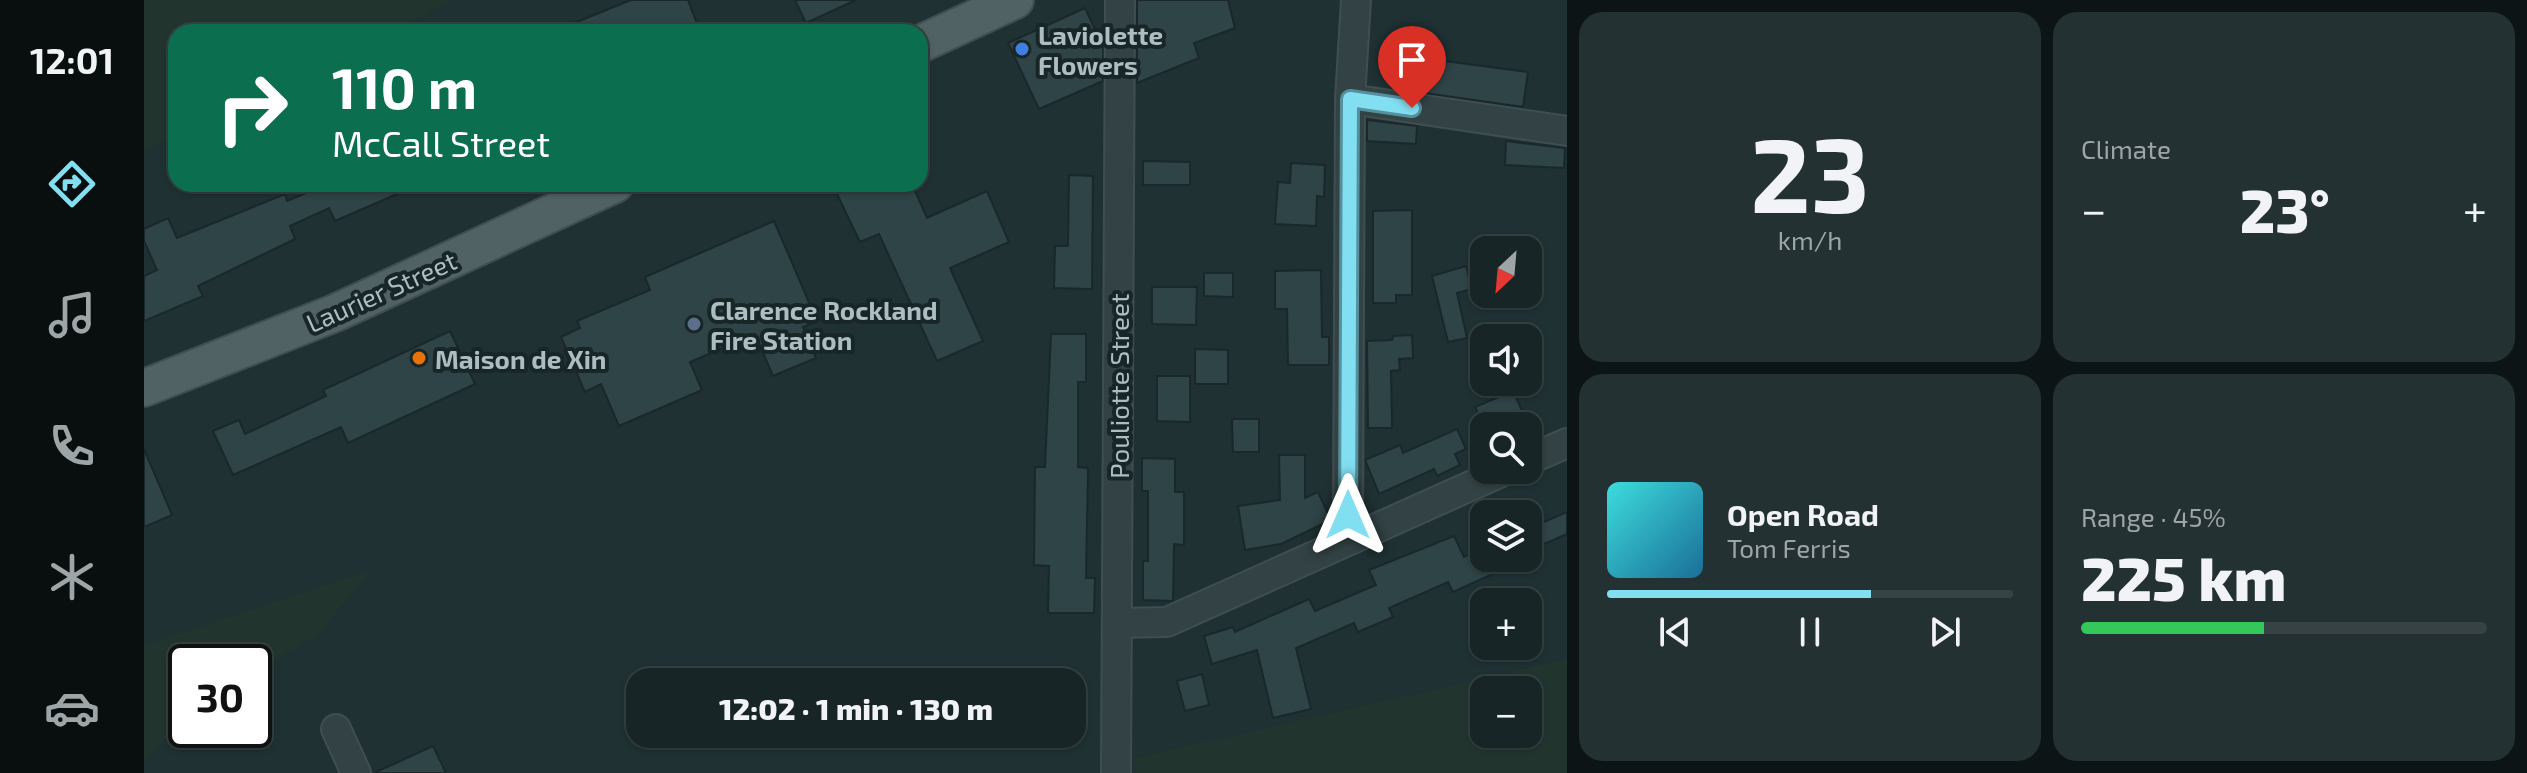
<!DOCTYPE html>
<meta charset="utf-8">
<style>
:root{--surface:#172526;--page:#243132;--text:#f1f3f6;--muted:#9ea5a7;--line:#364243;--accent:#82dff1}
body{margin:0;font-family:"Exo 2",sans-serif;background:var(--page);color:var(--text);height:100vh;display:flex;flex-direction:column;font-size:30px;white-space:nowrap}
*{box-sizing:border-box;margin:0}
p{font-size:26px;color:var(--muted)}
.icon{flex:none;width:44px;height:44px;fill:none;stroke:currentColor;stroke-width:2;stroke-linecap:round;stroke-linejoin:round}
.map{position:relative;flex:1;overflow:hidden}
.sheet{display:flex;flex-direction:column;gap:12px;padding:12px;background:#0d1415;width:960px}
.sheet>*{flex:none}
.top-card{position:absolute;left:24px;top:24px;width:760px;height:168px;border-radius:24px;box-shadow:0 2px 6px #0004,0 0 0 2px var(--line);background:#0b6e4f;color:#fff;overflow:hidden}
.needle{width:52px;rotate:206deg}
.tools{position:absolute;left:1326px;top:236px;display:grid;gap:16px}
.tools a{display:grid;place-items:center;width:72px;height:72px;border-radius:16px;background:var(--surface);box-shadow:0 2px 6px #0004,0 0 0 2px var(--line);font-size:40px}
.speed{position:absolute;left:24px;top:644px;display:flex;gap:16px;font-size:40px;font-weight:700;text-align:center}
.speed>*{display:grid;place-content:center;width:104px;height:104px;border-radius:50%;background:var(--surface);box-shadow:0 2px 6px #0004,0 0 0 2px var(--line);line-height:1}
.speed .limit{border:4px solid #111;border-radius:12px;background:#fff;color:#111}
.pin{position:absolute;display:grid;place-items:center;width:68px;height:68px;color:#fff;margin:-82px -34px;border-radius:50% 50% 50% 0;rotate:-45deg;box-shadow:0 0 8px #0007}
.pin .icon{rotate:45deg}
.me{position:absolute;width:88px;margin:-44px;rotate:0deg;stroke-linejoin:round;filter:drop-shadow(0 0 6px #0008)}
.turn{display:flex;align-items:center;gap:28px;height:168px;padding:0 32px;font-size:36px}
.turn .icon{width:104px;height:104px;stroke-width:2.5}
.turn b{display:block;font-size:56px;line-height:68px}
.big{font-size:60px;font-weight:800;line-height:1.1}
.sheet .widget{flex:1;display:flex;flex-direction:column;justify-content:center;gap:12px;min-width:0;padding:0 28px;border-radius:24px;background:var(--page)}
.sheet .dial{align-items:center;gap:0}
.dial b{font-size:104px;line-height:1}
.song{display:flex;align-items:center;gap:24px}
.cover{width:96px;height:96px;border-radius:12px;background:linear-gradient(135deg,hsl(180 70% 55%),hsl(200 70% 35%))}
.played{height:8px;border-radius:4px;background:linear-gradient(90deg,var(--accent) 65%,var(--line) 65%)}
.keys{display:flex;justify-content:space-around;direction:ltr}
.heat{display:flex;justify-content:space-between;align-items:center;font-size:44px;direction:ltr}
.charge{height:12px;border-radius:6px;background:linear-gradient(90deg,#34c759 45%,var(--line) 0)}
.sheet .tiles{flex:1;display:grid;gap:12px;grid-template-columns:repeat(2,1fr)}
.trip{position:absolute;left:482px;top:668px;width:460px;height:80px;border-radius:24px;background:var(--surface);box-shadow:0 2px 6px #0004,0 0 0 2px var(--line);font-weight:800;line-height:80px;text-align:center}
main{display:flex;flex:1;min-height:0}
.dock{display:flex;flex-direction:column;width:144px;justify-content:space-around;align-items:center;background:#090f0f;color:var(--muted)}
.dock .icon{width:56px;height:56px}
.dock .on{color:var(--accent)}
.dock b{font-size:36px;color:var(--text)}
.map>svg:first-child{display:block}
.green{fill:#21352e;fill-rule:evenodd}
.building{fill:#2f4447;stroke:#1a282b;stroke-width:2}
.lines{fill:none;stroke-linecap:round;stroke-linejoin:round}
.minor-casing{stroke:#3f4e51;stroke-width:32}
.major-casing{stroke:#3f4e51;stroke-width:40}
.minor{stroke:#334244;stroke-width:28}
.major{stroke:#506264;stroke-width:36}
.route-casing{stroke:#54919d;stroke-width:20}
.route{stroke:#82dff1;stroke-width:14}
.shop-dot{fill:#3f7fe0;stroke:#182628;stroke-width:3}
.service-dot{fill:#5c6f8a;stroke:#182628;stroke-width:3}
.food-dot{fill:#e8710a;stroke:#182628;stroke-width:3}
.labels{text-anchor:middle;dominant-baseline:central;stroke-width:8;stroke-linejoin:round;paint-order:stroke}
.poi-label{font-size:26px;font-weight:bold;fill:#acbec2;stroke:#182628;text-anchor:start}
.street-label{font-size:26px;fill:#acbec2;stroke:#182628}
</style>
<main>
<nav class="dock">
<b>12:01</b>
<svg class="icon on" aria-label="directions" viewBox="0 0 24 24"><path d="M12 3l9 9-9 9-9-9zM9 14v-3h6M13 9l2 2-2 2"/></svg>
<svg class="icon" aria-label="music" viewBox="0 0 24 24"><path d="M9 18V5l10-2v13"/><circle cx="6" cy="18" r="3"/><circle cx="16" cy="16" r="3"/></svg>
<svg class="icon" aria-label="phone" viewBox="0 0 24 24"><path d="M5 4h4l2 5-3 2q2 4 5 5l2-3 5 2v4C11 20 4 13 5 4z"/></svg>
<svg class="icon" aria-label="climate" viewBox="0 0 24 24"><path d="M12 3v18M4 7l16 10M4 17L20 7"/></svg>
<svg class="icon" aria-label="car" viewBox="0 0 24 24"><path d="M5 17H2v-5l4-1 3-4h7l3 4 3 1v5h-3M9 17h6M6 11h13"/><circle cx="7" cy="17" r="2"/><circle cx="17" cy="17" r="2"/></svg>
</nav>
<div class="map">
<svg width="1423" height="773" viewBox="0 0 1423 773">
<rect width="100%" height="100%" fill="#1f3133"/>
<g class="green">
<path d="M0 0H311L245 32H32V136L0 151Z"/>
<path d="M227 570 172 637 110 671V662H42V720L0 759V645Z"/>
<path d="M1423 659V773H991L990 759 1005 755ZM1340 690H1384V734H1340Z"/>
</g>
<g class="building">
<path d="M487 0H544L553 24 532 32H408Z"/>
<path d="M651 0H712L662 23Z"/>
<path d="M993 0H1084L1091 28 1050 43 1055 58 993 83Z"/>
<path d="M941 8 959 46V81L895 109 864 43Z"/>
<path d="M1263 56 1384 72 1379 107 1259 90Z"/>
<path d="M1223 120 1273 126 1272 144 1223 141Z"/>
<path d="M1362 141 1421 148 1420 168 1361 165Z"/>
<path d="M999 161 1046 162V185H999Z"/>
<path d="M1147 163 1181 165 1180 197 1173 196 1172 226 1131 224 1134 182 1146 183Z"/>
<path d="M925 175 949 176 948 289 910 288 911 246H924Z"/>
<path d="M184 184H276L191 221 185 208 146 226 151 239 54 286 59 296 0 321V276L13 270 0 241V229L24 218 33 238 141 194 143 201Z"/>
<path d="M715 184H768L783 218 843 191 865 242 806 268 839 341 793 361 735 234 716 242 693 194Z"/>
<path d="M1268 210V295H1252V303H1229V211Z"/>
<path d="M630 221 673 321 659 327 672 358 629 376 611 334 546 362 558 390 475 426 457 384 441 392 417 337 436 328 433 321 506 290 501 277Z"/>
<path d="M1322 266 1328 289 1313 293 1323 338 1304 342 1288 276Z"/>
<path d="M1177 270 1178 337H1185V365H1144L1143 309H1131V271Z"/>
<path d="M1060 273H1089V297L1060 296Z"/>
<path d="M1008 287H1053L1052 325 1008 324Z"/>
<path d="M306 331 331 384 204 443 197 427 89 475 69 431 95 420 101 434 182 396 179 390Z"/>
<path d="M907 334H942V382H934V467L944 468 942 578H951L950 613H904L905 566 890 565 891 467H901Z"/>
<path d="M1268 335 1269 358 1255 359 1256 370 1247 371 1248 428H1224L1223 341 1248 340 1249 336Z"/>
<path d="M1051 349 1084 350V384H1051Z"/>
<path d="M1013 376H1046V422L1013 421Z"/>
<path d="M1369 391 1385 426H1340L1331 407Z"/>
<path d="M1088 419H1115V452H1089Z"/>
<path d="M1313 429 1322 449 1311 454 1316 465 1293 476 1290 469 1235 494 1221 460 1256 445 1259 453Z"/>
<path d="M0 449 28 515 0 527Z"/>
<path d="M1135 455H1161V498L1174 492 1187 520 1137 544 1101 550 1094 506 1136 500Z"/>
<path d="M998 458 1031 459V492H1040V545L1030 544 1029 601 999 600V561H1004V491H998Z"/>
<path d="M1423 512V534L1384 551V529Z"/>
<path d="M1310 536 1320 557 1338 549 1349 574 1309 592 1304 582 1245 608 1249 617 1214 632 1210 623 1152 648 1167 709 1129 718 1113 650 1068 664 1060 636 1089 627 1091 632 1165 599 1171 611 1232 585 1225 570Z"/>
<path d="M1058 674 1065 705 1041 711 1033 681Z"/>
<path d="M289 746 302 773H230Z"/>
</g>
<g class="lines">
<defs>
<g id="minor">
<path d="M1206 99 1423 131"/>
<path d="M1384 460 1423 443"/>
<path d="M1208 539 1204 515 1206 99 1212 0"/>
<path d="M973 623 1023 622 1362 470"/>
<path d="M192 729 212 773"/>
<path d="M972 773 976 0"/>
</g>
<g id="major">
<path d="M776 44 871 0"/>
<path d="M0 388 191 313 471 184"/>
</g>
</defs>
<use href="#minor" class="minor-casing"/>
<use href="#major" class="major-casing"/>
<use href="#minor" class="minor"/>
<use href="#major" class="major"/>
</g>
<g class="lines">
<defs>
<path id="route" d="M1204 515 1206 99 1268 108"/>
</defs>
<use href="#route" class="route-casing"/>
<use href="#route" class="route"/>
</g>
<circle class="shop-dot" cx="878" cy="49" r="8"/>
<circle class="service-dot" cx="550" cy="324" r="8"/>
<circle class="food-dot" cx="275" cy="358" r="8"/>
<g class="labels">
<g class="poi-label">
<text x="894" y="34">Laviolette<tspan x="894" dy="30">Flowers</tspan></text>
<text x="566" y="309">Clarence Rockland<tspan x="566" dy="30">Fire Station</tspan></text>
<text x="291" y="358">Maison de Xin</text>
</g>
<g class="street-label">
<text transform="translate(237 291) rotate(-24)">Laurier Street</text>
<text transform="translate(974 386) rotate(-90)">Pouliotte Street</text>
</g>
</g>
</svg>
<div class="tools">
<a><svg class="needle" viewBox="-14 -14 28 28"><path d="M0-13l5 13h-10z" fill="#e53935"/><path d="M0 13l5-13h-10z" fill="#9ea5a7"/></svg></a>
<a><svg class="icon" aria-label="sound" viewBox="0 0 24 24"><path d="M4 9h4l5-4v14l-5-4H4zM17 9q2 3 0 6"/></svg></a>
<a><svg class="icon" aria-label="search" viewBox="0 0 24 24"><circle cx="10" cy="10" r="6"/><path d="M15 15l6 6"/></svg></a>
<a><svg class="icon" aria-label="layers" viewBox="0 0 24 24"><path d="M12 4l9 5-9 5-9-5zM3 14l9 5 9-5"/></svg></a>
<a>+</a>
<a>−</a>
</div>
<div class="speed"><div class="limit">30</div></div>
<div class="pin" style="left:1268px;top:108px;background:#d93025"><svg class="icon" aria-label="arrive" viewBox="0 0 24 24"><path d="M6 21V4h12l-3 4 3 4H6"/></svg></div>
<svg class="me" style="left:1204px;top:515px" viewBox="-20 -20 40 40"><path d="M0-17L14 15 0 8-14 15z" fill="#82dff1" stroke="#fff" stroke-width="4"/></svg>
<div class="trip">12:02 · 1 min · 130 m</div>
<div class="top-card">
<div class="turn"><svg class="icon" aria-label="right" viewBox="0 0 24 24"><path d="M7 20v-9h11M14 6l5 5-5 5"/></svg><div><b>110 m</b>McCall Street</div></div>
</div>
</div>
<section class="sheet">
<div class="tiles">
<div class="widget dial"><b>23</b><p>km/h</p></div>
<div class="widget"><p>Climate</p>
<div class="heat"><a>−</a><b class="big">23°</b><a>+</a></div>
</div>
<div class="widget">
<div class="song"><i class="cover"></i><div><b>Open Road</b><p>Tom Ferris</p></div></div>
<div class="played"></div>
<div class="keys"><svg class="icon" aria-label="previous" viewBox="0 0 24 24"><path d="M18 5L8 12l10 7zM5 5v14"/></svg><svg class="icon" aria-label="pause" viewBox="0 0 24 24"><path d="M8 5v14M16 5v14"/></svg><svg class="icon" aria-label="next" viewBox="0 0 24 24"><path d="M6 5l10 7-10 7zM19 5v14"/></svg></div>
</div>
<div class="widget"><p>Range · 45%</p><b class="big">225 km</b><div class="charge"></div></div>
</div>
</section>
</main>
